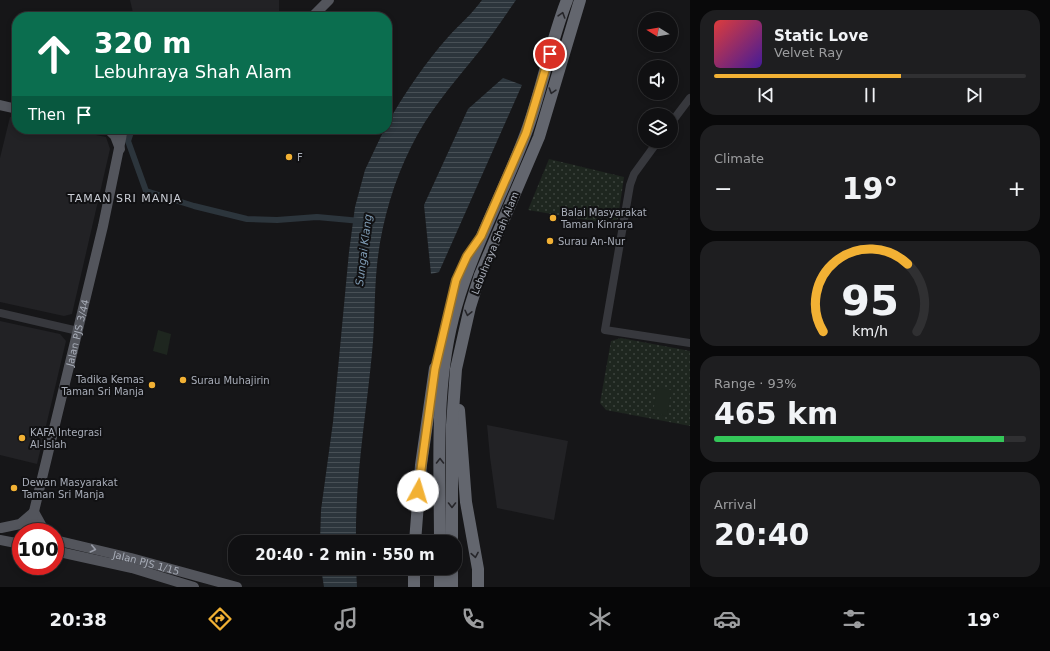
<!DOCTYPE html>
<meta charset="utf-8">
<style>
:root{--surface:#101012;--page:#1e1e20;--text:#f1f3f6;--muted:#9c9d9f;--line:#303032;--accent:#f2b134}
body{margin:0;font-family:"DejaVu Sans",sans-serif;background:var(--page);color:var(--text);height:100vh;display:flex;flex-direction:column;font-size:15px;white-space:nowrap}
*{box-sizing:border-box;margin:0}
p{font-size:13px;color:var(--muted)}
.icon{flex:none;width:22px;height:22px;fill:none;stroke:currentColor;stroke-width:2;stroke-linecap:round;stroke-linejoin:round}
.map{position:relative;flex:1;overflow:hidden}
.side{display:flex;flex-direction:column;gap:10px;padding:10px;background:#09090a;width:360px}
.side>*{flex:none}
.guide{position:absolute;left:12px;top:12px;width:380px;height:122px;border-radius:16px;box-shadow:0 2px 6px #0003,0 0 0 1px var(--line);background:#0b6e4f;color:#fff;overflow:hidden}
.needle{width:26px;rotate:281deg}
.buttons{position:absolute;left:638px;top:12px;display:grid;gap:8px}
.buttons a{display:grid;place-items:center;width:40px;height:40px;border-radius:50%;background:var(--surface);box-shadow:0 2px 6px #0003,0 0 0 1px var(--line);font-size:20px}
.speed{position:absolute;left:12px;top:523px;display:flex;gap:8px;font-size:20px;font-weight:700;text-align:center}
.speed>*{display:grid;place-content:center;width:52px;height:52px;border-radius:50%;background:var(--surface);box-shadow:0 2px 6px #0003,0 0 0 1px var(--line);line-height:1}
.speed .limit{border:6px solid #d22;background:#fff;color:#111}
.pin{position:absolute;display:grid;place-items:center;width:34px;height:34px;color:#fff;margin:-17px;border:2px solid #fff;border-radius:50%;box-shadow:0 1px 4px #0007}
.me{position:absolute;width:44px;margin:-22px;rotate:6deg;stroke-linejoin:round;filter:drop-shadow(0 0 3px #0008)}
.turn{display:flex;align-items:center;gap:14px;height:84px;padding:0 16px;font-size:18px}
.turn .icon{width:52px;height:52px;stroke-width:2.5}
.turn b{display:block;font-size:28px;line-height:34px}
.then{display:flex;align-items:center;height:38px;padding:0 16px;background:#0003;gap:8px;font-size:15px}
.big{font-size:30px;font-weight:700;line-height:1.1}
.side .tile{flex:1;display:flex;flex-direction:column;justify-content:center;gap:6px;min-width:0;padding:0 14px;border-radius:16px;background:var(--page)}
.side .dial{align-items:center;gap:0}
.dial svg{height:104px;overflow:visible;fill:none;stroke:var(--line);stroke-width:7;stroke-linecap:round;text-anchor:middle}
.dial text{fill:var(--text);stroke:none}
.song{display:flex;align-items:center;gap:12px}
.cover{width:48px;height:48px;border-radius:6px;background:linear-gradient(135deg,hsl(0 70% 55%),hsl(260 70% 35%))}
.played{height:4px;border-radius:2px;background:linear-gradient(90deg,var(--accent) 60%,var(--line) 60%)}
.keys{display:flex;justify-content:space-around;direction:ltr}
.heat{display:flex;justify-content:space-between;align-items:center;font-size:22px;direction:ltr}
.charge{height:6px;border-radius:3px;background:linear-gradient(90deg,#34c759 93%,var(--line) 0)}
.trip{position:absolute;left:228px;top:535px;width:234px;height:40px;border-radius:16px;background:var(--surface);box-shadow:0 2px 6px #0003,0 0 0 1px var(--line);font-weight:700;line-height:40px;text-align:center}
.dock{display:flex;height:64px;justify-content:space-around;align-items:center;background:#060607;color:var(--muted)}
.dock .icon{width:28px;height:28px}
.dock .selected{color:var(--accent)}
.dock b{font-size:18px;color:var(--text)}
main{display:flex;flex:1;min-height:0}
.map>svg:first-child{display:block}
.built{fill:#222225}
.grass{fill:url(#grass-dots)}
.garden{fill:#1e261f}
.water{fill:url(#water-rules)}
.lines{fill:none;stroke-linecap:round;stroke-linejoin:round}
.canal{stroke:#2c353c;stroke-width:6}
.minor{stroke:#37383d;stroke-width:8}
.major{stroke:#53555c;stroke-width:10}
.highway{stroke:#63666e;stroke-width:12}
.oneway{stroke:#26262a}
.oneway2{stroke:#979ba6}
.route-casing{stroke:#9d7322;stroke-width:10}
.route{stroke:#f2b134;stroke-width:7}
.poi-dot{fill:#f2b134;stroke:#111113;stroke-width:1.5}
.labels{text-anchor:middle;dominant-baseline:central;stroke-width:4;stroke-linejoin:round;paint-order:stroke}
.poi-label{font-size:10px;fill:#a8adb8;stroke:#111113;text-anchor:start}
.street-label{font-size:10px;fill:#a8adb8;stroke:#111113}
.neighbourhood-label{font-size:11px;letter-spacing:1px;fill:#c9ccd4;stroke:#111113}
.water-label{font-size:11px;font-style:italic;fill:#7f9bb3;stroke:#111113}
</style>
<main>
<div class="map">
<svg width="690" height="587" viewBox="0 0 690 587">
<defs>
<pattern id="grass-dots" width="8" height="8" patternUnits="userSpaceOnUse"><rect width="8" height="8" fill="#1e261f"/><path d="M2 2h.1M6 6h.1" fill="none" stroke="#3c433d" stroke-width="1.8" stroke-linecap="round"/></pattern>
<pattern id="water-rules" width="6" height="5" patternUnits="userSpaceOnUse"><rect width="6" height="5" fill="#2c353c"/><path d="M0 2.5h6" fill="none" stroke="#485056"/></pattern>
</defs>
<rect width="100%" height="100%" fill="#161618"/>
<g class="built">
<path d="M130 0H279V17H134Z"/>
<path d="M10 117 17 119V129H66L106 137 110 149 72 314 64 316 0 302V158Z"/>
<path d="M0 321 60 334 66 341 37 464 0 455Z"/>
<path d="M487 425 568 441 554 520 497 508 490 457Z"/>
</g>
<g class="grass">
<path d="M549 159 624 177 617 225 528 210Z"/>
<path d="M621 338 690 351V426L606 410 600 403 611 341Z"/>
</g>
<g class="garden">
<path d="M158 330 171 334 167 355 153 351Z"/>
<path d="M657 388 671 390 667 416 653 413Z"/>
</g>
<g class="water">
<path d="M482 0H516C502 20 489 40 473 59 450 87 427 114 411 147 393 183 381 225 377 265 374 294 375 324 372 353 366 416 355 478 356 542H320L321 510 333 422 349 252 355 207 365 170 384 130 387 129V124C405 93 424 64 449 36 460 24 472 14 482 0Z"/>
<path d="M503 78 522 85 439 272 431 274 424 205 468 109Z"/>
<path d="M321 568H356L357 587H324Z"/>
</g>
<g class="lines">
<path class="canal" d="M132 129 128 141 146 191 194 206 247 219 277 220 317 217 361 221"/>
<g class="minor">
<path d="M671 123 690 98"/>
<path d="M658 141 634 174 630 185 605 330 690 343"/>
<path d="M0 313 78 331"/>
</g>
<g class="major">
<path d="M312 17 329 0"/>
<path d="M0 105 17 109"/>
<path d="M108 129 115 136 120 149"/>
<path d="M34 512 45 532"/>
<path d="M1 528 20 524 34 512"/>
<path id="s1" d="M29 532 103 226 123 129"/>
<path d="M0 540 21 544"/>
<path id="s2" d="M55 540 131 558 237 587"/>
<path d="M55 551 132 568 194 587"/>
</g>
<g class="highway">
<path d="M459 410 466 502 478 569V587"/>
<path d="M415 542 421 465 435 368"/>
<path d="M440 542C440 464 434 383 456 307 473 247 504 192 526 133 542 90 550 43 567 0"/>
<path d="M452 542V425L456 369 470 307 480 275 539 137 580 0"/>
<path d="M440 568V587"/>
<path d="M452 568V587"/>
<path d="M414 587V568"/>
</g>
</g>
<defs><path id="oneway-chevron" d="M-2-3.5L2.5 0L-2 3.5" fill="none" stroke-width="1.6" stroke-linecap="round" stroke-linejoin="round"/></defs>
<g class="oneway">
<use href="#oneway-chevron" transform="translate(562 15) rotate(-73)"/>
<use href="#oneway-chevron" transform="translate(552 91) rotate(107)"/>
<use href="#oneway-chevron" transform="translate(468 313) rotate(103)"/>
<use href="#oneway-chevron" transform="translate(440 461) rotate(-90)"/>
<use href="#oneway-chevron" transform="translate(452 505) rotate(90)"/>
<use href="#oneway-chevron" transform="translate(475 555) rotate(80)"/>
</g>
<use class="oneway2" href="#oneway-chevron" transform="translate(93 549) rotate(13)"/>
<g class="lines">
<defs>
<path id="route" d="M418 491 435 369 456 280 467 256 481 236 526 133 550 54"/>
</defs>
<use href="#route" class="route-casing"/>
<use href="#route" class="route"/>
</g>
<g class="poi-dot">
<circle cx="289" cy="157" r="4"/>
<circle cx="553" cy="218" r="4"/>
<circle cx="550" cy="241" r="4"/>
<circle cx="183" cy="380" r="4"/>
<circle cx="152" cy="385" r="4"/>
<circle cx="22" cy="438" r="4"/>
<circle cx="14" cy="488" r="4"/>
</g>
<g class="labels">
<g class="poi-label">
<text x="297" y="157">F</text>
<text x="561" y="212">Balai Masyarakat<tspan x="561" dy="12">Taman Kinrara</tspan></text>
<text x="558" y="241">Surau An-Nur</text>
<text x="144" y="379" text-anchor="end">Tadika Kemas<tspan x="144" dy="12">Taman Sri Manja</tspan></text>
<text x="191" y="380">Surau Muhajirin</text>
<text x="30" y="432">KAFA Integrasi<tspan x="30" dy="12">Al-Islah</tspan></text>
<text x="22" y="482">Dewan Masyarakat<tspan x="22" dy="12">Taman Sri Manja</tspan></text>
</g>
<g class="street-label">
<text transform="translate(495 243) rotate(-68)">Lebuhraya Shah Alam</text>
<text stroke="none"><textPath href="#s1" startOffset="205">Jalan PJS 3/44</textPath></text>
<text stroke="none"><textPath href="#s2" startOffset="94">Jalan PJS 1/15</textPath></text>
</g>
<g class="neighbourhood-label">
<text x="125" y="198">TAMAN SRI MANJA</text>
</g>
<g class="water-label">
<text transform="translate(364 250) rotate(-83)">Sungai Klang</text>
</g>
</g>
</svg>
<div class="buttons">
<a><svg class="needle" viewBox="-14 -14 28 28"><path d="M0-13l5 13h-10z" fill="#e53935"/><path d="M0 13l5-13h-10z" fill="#9c9d9f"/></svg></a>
<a><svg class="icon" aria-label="sound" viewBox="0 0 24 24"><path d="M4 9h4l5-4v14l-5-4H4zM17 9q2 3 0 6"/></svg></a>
<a><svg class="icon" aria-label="layers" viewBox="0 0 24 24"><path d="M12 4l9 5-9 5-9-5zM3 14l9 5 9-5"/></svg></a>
</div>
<div class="speed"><div class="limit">100</div></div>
<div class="pin" style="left:550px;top:54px;background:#d93025"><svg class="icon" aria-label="arrive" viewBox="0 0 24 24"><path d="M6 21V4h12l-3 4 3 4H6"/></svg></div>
<svg class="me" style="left:418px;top:491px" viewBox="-20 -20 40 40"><circle r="19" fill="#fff"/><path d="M0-13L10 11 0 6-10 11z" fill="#f2b134"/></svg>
<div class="trip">20:40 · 2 min · 550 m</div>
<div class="guide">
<div class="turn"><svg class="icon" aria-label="ahead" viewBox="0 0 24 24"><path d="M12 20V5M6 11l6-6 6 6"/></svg><div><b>320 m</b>Lebuhraya Shah Alam</div></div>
<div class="then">Then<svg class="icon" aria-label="arrive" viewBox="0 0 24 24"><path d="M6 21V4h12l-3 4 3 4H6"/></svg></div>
</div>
</div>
<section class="side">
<div class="tile">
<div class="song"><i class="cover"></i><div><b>Static Love</b><p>Velvet Ray</p></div></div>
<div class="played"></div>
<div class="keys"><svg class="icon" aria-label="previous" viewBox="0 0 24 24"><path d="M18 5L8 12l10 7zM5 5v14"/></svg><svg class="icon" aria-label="pause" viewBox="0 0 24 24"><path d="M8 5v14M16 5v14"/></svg><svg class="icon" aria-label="next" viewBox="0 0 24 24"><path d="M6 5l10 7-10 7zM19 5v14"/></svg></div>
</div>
<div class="tile"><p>Climate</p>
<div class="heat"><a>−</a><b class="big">19°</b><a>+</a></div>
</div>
<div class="tile dial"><svg viewBox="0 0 100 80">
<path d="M14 69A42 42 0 1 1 86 69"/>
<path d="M14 69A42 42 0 0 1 79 17" stroke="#f2b134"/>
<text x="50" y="56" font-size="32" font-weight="700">95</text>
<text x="50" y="72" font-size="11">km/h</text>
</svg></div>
<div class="tile"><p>Range · 93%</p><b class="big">465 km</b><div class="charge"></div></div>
<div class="tile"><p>Arrival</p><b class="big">20:40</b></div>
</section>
</main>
<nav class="dock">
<b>20:38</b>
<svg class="icon selected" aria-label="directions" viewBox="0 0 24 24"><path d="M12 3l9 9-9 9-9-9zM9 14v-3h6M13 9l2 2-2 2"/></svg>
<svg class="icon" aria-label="music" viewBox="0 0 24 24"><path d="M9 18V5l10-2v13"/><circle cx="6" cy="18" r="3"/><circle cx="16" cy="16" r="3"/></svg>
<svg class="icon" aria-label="phone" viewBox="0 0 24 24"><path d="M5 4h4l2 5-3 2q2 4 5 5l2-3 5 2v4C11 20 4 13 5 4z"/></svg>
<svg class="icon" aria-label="climate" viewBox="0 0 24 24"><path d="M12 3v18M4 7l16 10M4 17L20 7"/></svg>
<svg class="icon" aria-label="car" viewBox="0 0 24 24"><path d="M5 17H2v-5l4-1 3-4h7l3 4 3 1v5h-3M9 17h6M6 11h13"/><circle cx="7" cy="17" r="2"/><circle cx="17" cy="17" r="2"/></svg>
<svg class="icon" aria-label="filters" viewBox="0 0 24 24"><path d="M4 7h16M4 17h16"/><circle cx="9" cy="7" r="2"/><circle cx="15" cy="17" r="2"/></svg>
<b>19°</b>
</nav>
